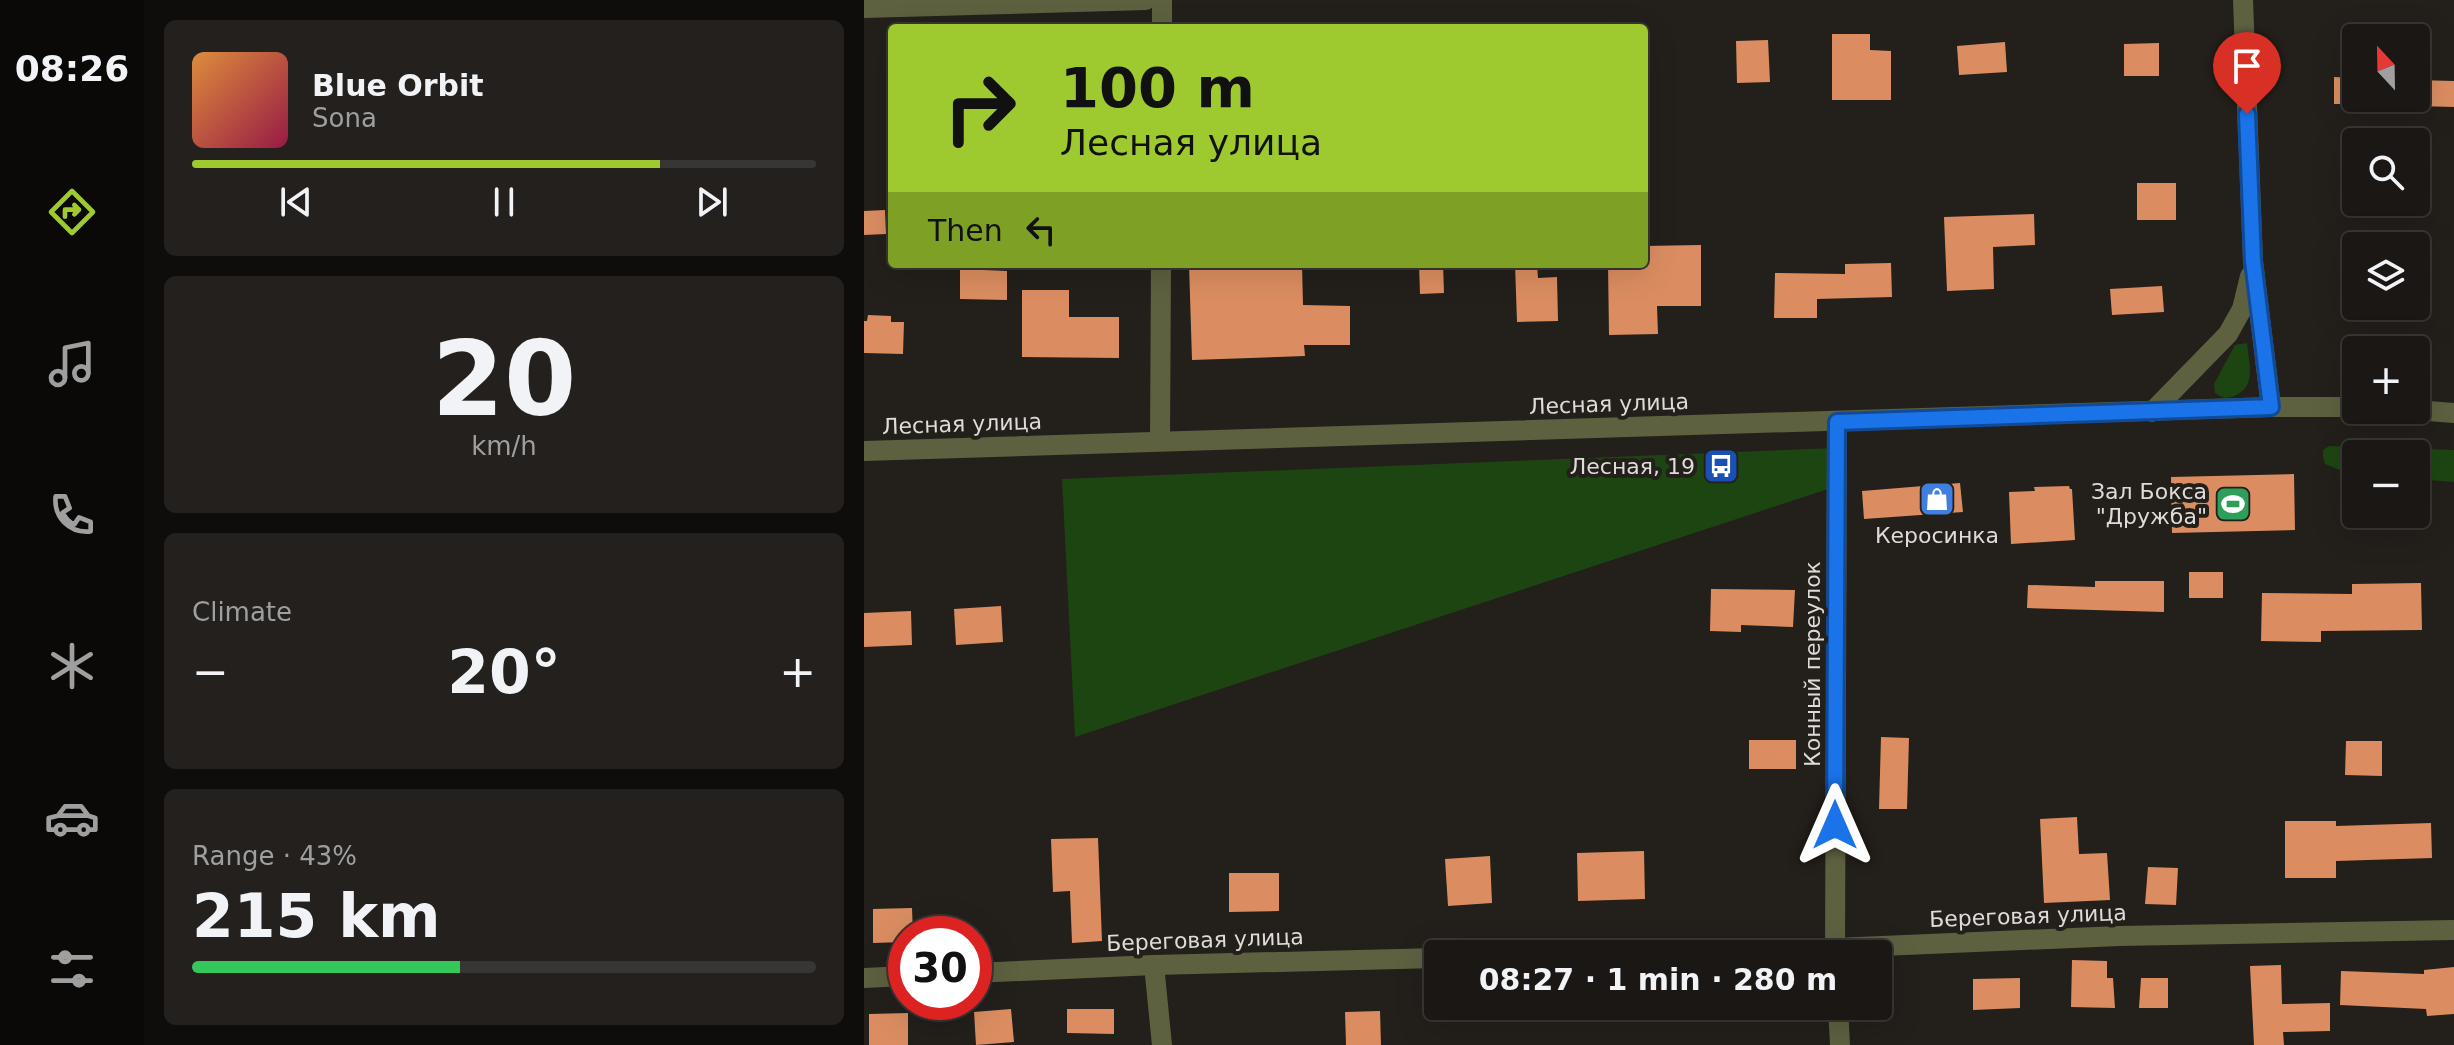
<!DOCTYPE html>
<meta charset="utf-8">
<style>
:root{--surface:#1a1714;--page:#23201d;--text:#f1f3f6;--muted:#9f9fa0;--line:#383634;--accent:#9eca2f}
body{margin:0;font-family:"DejaVu Sans",sans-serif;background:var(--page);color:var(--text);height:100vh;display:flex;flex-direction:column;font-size:30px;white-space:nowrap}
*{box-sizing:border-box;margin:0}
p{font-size:26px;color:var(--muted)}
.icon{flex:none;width:44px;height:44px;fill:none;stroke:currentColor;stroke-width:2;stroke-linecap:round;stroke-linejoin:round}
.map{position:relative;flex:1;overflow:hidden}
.side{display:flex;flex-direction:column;gap:20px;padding:20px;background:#0e0d0b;width:720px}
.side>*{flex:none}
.hud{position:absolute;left:24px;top:24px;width:760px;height:244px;border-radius:8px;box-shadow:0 8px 32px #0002,0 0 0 2px var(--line);background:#9eca2f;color:#111;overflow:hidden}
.needle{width:52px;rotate:338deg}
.fabs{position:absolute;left:1478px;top:24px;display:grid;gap:16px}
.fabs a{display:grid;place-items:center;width:88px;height:88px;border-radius:8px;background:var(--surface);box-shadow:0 8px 32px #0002,0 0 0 2px var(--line);font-size:40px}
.speed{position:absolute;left:24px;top:916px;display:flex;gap:16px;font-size:40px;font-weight:700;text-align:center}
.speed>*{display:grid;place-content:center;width:104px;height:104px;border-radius:50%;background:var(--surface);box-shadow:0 8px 32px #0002,0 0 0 2px var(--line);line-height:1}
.speed .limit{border:12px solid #d22;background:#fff;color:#111}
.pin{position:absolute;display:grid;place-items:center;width:68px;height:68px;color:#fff;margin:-82px -34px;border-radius:50% 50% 50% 0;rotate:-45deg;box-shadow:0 0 8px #0007}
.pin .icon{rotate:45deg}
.me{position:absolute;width:88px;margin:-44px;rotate:0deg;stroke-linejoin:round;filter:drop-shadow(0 0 6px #0008)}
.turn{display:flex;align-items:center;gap:28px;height:168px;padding:0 40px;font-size:36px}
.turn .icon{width:104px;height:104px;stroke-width:2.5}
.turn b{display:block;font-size:56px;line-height:68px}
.then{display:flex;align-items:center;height:76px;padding:0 40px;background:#0003;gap:16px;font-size:30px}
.big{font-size:60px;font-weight:800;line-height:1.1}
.side .card{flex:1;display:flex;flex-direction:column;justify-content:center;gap:12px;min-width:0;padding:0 28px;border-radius:12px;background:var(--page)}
.side .dial{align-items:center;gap:0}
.dial b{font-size:104px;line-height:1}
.song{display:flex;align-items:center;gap:24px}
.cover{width:96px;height:96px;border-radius:12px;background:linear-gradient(135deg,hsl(30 70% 55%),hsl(340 70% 35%))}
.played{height:8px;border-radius:4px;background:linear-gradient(90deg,var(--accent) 75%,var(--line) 75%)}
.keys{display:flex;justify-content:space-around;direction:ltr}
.heat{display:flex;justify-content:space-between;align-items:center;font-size:44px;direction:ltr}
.charge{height:12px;border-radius:6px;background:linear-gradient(90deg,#34c759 43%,var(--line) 0)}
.trip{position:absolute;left:560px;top:940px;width:468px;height:80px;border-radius:8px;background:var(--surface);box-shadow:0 8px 32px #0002,0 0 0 2px var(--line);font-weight:800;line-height:80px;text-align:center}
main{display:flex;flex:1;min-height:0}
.tab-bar{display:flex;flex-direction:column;width:144px;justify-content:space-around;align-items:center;background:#0a0908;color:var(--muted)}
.tab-bar .icon{width:56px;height:56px}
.tab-bar .on{color:var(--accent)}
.tab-bar b{font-size:36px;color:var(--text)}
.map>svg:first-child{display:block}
.green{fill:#1d4512}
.building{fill:#db8d61}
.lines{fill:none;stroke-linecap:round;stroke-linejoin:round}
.minor{stroke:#5d6140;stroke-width:20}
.route-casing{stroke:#114b97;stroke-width:20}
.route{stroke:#1a73e8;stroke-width:14}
.labels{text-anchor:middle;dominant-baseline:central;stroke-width:8;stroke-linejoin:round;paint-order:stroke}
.street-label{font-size:22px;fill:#dfdbd8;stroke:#231f1a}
.poi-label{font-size:22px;fill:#dfdbd8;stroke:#231f1a;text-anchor:end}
</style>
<main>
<nav class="tab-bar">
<b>08:26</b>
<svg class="icon on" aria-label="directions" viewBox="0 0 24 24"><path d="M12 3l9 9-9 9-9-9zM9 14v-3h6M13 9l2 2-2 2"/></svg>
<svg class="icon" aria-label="music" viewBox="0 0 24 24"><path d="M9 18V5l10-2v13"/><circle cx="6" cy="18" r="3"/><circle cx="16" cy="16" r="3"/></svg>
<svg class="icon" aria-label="phone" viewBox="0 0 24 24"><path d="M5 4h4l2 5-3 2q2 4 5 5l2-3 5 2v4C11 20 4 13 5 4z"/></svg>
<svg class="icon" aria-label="climate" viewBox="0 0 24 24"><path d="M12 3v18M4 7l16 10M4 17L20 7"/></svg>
<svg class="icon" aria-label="car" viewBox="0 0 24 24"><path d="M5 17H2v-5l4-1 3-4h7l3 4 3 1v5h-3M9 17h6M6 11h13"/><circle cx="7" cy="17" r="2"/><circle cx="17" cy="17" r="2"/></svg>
<svg class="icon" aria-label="filters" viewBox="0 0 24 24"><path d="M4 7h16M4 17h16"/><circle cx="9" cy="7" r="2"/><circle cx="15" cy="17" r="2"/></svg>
</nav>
<section class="side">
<div class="card">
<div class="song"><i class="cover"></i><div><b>Blue Orbit</b><p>Sona</p></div></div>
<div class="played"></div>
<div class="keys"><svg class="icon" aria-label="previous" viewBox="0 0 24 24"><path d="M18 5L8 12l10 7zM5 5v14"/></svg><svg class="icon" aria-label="pause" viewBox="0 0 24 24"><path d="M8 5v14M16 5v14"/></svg><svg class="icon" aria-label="next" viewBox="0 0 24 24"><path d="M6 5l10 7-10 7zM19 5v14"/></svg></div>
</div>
<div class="card dial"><b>20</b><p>km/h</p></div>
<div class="card"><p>Climate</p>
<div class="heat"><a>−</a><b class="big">20°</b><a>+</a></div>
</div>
<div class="card"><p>Range · 43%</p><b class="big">215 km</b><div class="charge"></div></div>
</section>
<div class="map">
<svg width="1590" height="1045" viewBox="0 0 1590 1045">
<rect width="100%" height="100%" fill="#231f1a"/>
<g class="green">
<path d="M1383 343C1385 364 1393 387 1370 396 1362 399 1358 398 1351 393L1350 384 1371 345Z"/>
<path d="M1465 446 1590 450V482L1552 479V454H1492V473H1483L1461 464 1459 457V450Z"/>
<path d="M973 448V486L211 737 198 479Z"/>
</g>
<g class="building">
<path d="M968 34H1006V50L1027 51V100H968Z"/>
<path d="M904 40 906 82 873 83 872 41Z"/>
<path d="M1141 42 1143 72 1095 75 1093 46Z"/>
<path d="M1295 43V76H1260V44Z"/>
<path d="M1470 77 1492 78V104H1470Z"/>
<path d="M1552 80 1590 81V107L1552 106Z"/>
<rect x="1273" y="183" width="39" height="37"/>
<path d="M21 210 22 234 0 235V211Z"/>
<path d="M1170 214 1171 245 1129 247 1130 289 1083 291 1080 217Z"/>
<path d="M837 245V306H793L794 334 745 335 744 264H780V246Z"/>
<path d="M1027 263 1028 297 953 299V318H910L911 273 981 274V264Z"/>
<path d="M325 264H438L439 305 486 306V345H440L441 356 328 360Z"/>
<path d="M555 264H579L580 293 556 294Z"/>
<path d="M651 264H673L674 278 693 277 694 321 653 322Z"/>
<path d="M96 269 143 271V300L96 299Z"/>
<path d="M1298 286 1300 312 1248 315 1246 289Z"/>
<path d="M158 290H205V317H255V358L158 357Z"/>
<path d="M4 315 27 316V322H40L39 354 0 353V321H3Z"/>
<path d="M1430 474 1431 530 1308 533 1307 477Z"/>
<path d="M1096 483 1099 512 1000 519 998 491Z"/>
<path d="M1205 486 1206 489H1208L1211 540 1147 544 1145 492 1171 491 1170 487Z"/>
<rect x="1325" y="572" width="34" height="26"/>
<path d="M1231 581H1300V612L1163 608 1164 585 1231 587Z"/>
<path d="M1557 583 1558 630 1457 631V642L1397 641 1398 593 1488 594V584Z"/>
<path d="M847 589 931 590 929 627 877 625V632L846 631Z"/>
<path d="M137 606 139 642 92 645 90 609Z"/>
<path d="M47 611 48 645 0 647V613Z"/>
<path d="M1017 737 1045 738 1043 809H1015Z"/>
<rect x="885" y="740" width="47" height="29"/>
<path d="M1482 741H1518V776L1481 775Z"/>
<path d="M1213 817 1215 854 1243 853 1246 900 1180 903 1176 819Z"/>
<path d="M1421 821H1472V826L1567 823 1568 858 1472 861V878H1421Z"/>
<path d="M234 838 238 941 208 943 206 891 189 892 187 839Z"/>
<path d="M780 851 781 899 714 901 713 853Z"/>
<path d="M626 856 628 903 584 906 581 859Z"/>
<path d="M1284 867 1314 868 1312 905 1281 904Z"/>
<path d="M365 873H415V911L365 912Z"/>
<path d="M48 908 49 934H42V942L9 943V909Z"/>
<path d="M1208 960 1243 961V978H1249L1251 1008 1207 1007Z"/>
<path d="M1417 965 1418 1004 1466 1003V1031L1419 1032 1420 1045H1390L1386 966Z"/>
<path d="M1590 967V1014L1563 1016 1562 1009 1476 1005 1477 971 1560 974V970Z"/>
<path d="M1156 978V1008L1109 1010V979Z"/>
<path d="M1277 978H1304V1008H1275Z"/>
<path d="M147 1009 150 1042 112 1045 110 1012Z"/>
<path d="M203 1009H250V1034L203 1033Z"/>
<path d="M516 1011 517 1045H482L481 1012Z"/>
<path d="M44 1013V1045H5V1014Z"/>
</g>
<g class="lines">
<g class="minor">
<path d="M1379 0 1389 261 1407 407"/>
<path d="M0 8 282 0"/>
<path d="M298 28V0"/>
<path d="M1552 410 1590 413"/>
<path d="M1288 412 1364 334 1378 309 1386 276"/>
<path d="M296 441 297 264"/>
<path d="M0 451 1407 407H1492"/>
<path d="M740 954 971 948 1255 936 1590 930"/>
<path d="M971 954 973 422"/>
<path d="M290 965 298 1045"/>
<path d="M110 973 290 965 574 958"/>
<path d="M0 978 42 976"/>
<path d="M974 1006 976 1045"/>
</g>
</g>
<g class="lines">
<defs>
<path id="route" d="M971 825 973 422 1407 407 1389 261 1383 114"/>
</defs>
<use href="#route" class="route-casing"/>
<use href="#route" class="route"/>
</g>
<defs>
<symbol id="bus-square" viewBox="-11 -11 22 22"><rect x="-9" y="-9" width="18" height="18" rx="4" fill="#1a4fb4" stroke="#231f1a"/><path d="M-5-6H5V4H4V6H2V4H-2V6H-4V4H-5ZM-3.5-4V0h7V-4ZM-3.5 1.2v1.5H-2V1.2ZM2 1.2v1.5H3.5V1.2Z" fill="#fff"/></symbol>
<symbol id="shop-square" viewBox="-11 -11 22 22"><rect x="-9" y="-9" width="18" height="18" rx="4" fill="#3f7fe0" stroke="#231f1a"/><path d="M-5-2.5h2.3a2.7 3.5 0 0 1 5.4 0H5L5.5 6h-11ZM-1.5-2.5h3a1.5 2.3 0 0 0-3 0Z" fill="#fff"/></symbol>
<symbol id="stadium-square" viewBox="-11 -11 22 22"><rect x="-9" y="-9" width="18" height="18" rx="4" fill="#2e9e5b" stroke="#231f1a"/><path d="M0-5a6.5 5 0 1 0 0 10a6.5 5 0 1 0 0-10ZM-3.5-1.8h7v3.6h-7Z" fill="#fff"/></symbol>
</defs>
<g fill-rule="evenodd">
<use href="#bus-square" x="837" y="446" width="40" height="40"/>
<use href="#shop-square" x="1053" y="479" width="40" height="40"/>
<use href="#stadium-square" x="1349" y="484" width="40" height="40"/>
</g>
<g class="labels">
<g class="street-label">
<text transform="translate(745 404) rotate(-2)">Лесная улица</text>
<text transform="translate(98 424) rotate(-2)">Лесная улица</text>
<text transform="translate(948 664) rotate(-90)">Конный переулок</text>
<text transform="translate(1164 916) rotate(-2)">Береговая улица</text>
<text transform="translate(341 940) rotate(-2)">Береговая улица</text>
</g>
<g class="poi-label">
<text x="831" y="466">Лесная, 19</text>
<text x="1343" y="491">Зал Бокса<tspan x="1343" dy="25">"Дружба"</tspan></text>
<text x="1073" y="535" text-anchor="middle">Керосинка</text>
</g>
</g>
</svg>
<div class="fabs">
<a><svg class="needle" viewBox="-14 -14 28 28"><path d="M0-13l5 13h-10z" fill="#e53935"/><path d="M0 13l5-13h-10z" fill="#9f9fa0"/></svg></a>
<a><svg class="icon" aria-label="search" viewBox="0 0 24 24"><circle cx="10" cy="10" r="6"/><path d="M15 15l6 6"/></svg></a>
<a><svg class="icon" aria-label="layers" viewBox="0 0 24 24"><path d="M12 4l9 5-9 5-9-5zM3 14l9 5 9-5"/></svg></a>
<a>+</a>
<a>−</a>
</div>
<div class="speed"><div class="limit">30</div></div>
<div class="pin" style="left:1383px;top:114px;background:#d93025"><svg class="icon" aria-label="arrive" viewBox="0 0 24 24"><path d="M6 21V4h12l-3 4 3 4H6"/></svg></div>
<svg class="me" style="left:971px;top:825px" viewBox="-20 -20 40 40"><path d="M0-17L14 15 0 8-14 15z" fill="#1a73e8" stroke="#fff" stroke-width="4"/></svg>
<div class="trip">08:27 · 1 min · 280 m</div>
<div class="hud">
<div class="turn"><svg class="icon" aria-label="right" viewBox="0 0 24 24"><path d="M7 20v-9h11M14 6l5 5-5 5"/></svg><div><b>100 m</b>Лесная улица</div></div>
<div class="then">Then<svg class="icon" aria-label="left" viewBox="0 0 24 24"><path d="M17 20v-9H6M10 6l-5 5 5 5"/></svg></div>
</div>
</div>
</main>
